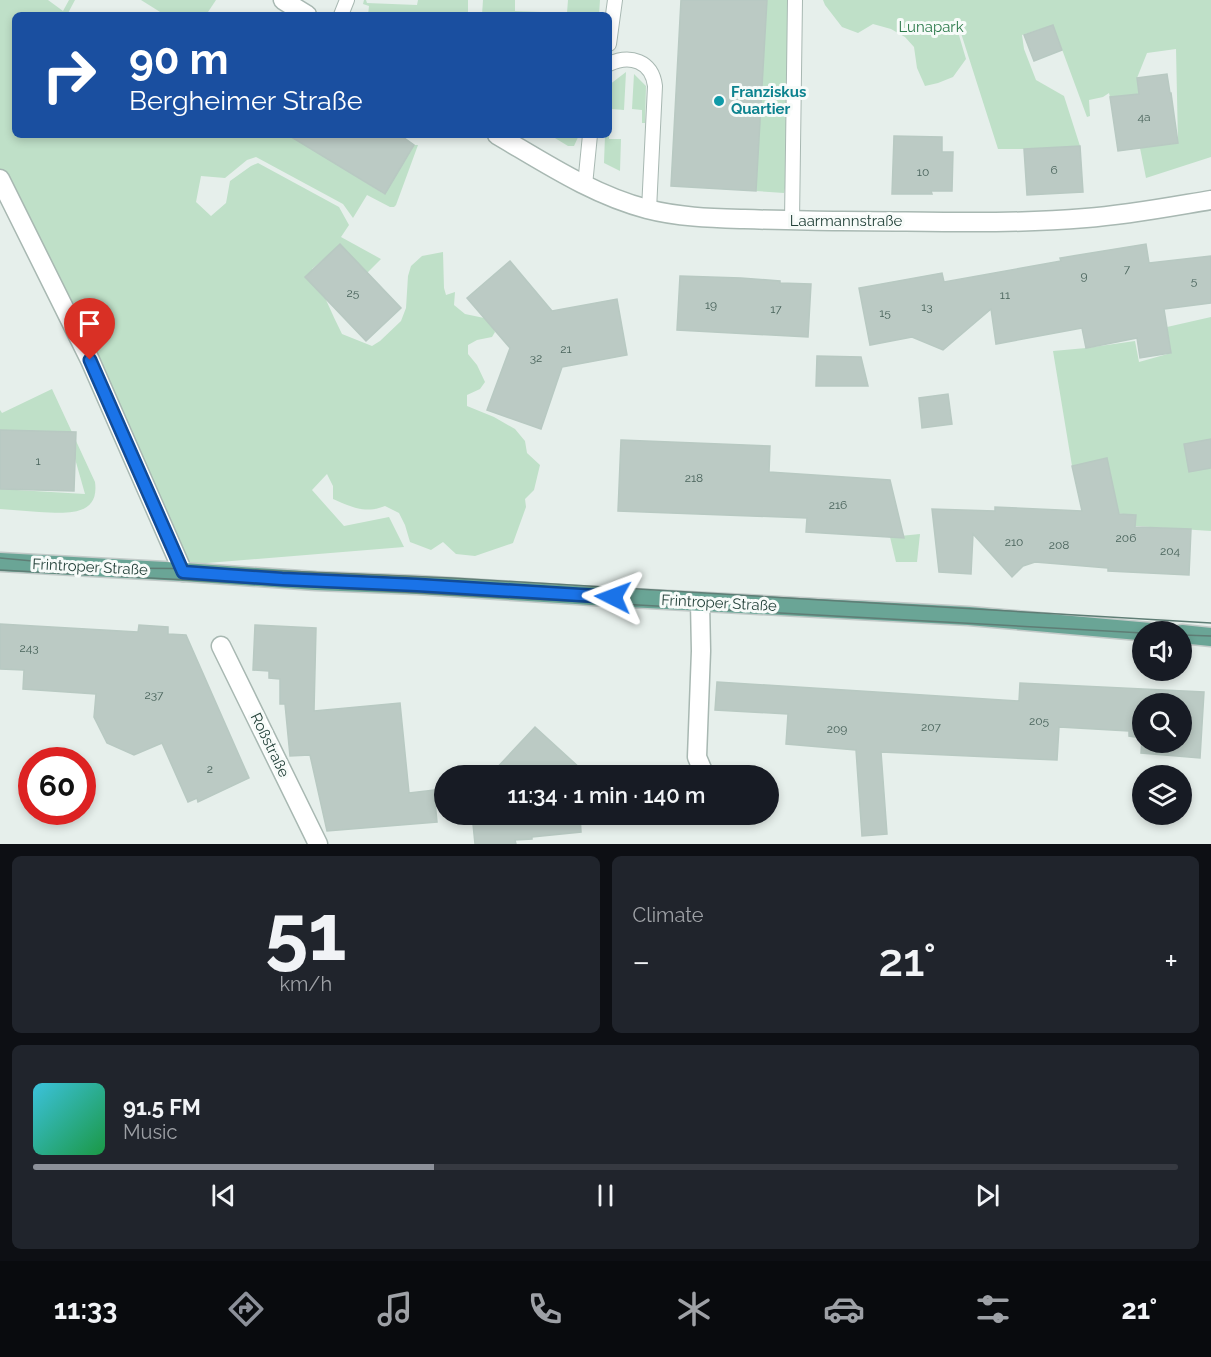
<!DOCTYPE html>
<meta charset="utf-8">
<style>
:root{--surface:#171b24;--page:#20242c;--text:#f1f3f6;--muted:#9ea1a6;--line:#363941;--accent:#8c9099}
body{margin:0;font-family:Raleway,sans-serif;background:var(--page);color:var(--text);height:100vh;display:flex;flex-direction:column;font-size:22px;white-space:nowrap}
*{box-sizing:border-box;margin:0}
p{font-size:20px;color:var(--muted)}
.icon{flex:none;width:33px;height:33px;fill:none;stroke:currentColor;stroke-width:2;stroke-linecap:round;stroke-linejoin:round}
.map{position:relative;height:844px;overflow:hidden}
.side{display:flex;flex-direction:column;gap:12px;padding:12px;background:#0d0f14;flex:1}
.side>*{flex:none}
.hud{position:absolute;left:12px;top:12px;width:600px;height:126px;border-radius:9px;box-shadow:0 3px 9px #0003;background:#1a4fa0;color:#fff;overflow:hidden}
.controls{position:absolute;left:1132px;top:621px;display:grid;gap:12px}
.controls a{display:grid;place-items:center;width:60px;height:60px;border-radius:50%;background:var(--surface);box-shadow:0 3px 9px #0003;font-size:30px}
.speed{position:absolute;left:18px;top:747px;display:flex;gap:12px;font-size:30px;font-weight:700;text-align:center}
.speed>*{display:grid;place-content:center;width:78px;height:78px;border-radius:50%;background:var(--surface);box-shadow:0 3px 9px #0003;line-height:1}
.speed .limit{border:9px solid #d22;background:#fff;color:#111}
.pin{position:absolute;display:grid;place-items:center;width:51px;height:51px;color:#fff;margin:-62px -26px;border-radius:50% 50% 50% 0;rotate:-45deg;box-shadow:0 0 6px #0007}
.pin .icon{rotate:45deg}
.me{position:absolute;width:66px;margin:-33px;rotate:273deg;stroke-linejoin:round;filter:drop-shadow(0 0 4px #0008)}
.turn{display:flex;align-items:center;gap:21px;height:126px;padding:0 18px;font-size:27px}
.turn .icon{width:78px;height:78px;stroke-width:2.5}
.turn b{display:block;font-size:42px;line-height:51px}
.big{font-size:45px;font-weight:600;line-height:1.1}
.side .widget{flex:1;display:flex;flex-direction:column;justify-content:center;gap:9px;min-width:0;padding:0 21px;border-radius:9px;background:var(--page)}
.side .dial{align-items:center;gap:0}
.dial b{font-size:78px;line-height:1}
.song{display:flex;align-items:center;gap:18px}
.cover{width:72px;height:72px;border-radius:9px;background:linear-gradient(135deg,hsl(190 70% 55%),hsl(140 70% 35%))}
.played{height:6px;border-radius:3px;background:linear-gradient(90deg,var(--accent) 35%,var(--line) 35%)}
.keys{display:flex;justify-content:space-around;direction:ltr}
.heat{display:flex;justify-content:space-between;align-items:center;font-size:33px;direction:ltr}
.side .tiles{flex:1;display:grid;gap:12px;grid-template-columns:1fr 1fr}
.widget:last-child{grid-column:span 2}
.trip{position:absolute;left:434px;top:765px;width:345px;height:60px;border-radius:30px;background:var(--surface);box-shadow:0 3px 9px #0003;font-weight:600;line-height:60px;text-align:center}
.tab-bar{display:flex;height:96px;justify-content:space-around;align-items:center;background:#090b0e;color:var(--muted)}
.tab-bar .icon{width:42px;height:42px}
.tab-bar .selected{color:var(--accent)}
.tab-bar b{font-size:27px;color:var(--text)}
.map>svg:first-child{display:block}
.green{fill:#bfe0c8}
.building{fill:#bbcac4;stroke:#b8c9c2;stroke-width:1.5;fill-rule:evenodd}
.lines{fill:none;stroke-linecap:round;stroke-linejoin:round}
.lane-casing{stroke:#a8b8b2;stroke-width:16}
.street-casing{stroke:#a8b8b2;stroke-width:21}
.primary-casing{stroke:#c2cac8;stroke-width:21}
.lane{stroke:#fff;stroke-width:14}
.street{stroke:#fff;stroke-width:18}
.primary{stroke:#6aa596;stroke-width:18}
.tram{stroke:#5f7d75;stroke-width:1.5}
.route-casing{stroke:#114b97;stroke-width:15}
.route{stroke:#1a73e8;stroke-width:10}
.culture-dot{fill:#0f9aa8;stroke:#f7fbf9;stroke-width:2}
.labels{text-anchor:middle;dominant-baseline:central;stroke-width:6;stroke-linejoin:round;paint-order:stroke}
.number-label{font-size:12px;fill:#4a645c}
.park-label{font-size:15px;fill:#2d7a4b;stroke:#f7fbf9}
.culture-label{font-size:15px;font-weight:bold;fill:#0d838f;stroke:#f7fbf9;text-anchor:start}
.street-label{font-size:15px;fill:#24423a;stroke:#f7fbf9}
</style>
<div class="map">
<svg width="1211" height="844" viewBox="0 0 1211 844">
<rect width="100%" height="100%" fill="#e6efeb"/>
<g class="green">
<path d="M0 0H48L63 11 69 0H75L67 15H15V135H290L384 194 414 145H418L396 205 394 207H390L367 195 353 218 343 204 256 157 247 160 225 178 201 176 196 202 211 216 226 203 230 181 251 166 258 163 339 207 349 225 341 237 381 259 367 273 340 245 312 269C323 291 331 313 342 334L372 346 380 341 401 321 406 308 408 276 411 266 422 256 443 252 444 288 446 295 455 292 454 305 465 314 489 319 495 332 492 337 477 340 468 345V354L477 365 485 382 480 389 467 395V406L494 417 515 429 525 441 527 453 540 465 534 490 525 499 526 507 513 543 475 556 456 554 443 542 431 550 410 542 405 525 399 513 385 506C366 514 351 507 333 499V486L327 474 312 490 344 526 389 517 404 547 183 565 0 184Z"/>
<path d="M141 0H216L206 15H165Z"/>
<path d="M364 0H366L367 3 417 5 418 0H468V15H368L369 6 363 4Z"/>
<path d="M483 0H515V11L567 13 568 0H600L599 15H482Z"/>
<path d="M767 0H788L785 188 784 193 756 191Z"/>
<path d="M823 0H1211V157L1146 178 1140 148 1178 143 1176 49 1147 53 1137 78 1139 94 1110 97 1109 93 1103 97 1089 100 1090 116 1087 117 1053 25 1022 35 1024 49 1036 80 1064 96 1080 146 1024 149H998L960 30 958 32 966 59 953 77 938 83 925 86 917 68 914 47 905 37 891 29 873 24 858 33 842 27 825 5Z"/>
<path d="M626 72 624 110 612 109V120H609V85Z"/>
<path d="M634 74 646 86 645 123H642V110L632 109Z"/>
<path d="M550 135H579L574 146H568Z"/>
<path d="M605 135H609V139H621L620 171 604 163Z"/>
<path d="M1211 317V531L1135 526V515L1112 513 1107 459 1072 466 1053 351 1086 348 1135 341 1139 362 1171 353 1167 327Z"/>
<path d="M52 389 95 482C100 518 63 513 39 512 26 511 13 510 0 509V489L85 494 68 434 0 432V410L2 413Z"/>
<path d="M920 534 917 562H896L890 537Z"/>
</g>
<g class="building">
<path d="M681 0H767L756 191 671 186Z"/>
<path d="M1053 25 1062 50 1034 61 1024 35Z"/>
<path d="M1167 74 1170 93H1171L1178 143 1118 151 1110 97 1139 94 1137 78Z"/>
<path d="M288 135H400L414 145 385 194Z"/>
<path d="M894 136 942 137V152H953L952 191H931L932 194H892Z"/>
<path d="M1080 146 1083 192 1027 195 1024 149Z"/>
<path d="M340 244 401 308 366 341 305 277Z"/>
<path d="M1146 244 1149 263 1211 256V303L1164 309 1171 353 1140 358 1137 338 1086 348 1082 328 996 344 991 309 943 350 912 337 870 345 859 288 942 273 944 282 1061 261 1060 258Z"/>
<path d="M510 261 552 311 617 299 627 355 562 367 541 429 487 410 510 348 467 298Z"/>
<path d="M680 276 741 278 780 281V283L811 284 808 337 677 330Z"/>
<path d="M817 356 861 357 868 386H816Z"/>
<path d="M948 394 952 424 922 428 919 398Z"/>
<path d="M0 430 76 432 74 491 0 489Z"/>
<path d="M1211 439V468L1189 472 1184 444Z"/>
<path d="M621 440 770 446 769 472 890 480 904 538 806 532 807 518 618 511Z"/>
<path d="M1107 458 1119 514 1136 515 1135 527 1191 529 1189 575 1108 571V568L1035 562 1023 566 1012 577 973 534 971 574 939 572 932 509 995 511V507L1082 511 1072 466Z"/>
<path d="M0 624 138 632 139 625 168 627V634L186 635 249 778 198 802 197 798 188 802 162 743 134 755 107 743 94 717 96 694 23 689 24 670 0 669Z"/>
<path d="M255 625 316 628 314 711 400 703 409 793 434 790 437 822 327 831 310 755 290 756 285 704H280V679L269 678V671L253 670Z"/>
<path d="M717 682 1019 701 1020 683 1204 692 1200 758 1141 753 1142 738 1129 736V731L1059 727 1057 760 881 752 887 834 862 836 856 750 786 744 788 714 715 710ZM1143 704H1182V742H1143Z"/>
<path d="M535 727 582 770 576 776H496L493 772Z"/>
<path d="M472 814H580L581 832 532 837V839L515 840 516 844H475Z"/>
</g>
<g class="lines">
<defs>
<g id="lane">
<path d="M341 15 347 0"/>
<path d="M609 44 615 0"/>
<path d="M609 64C630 54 652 61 655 86L649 210"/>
<path d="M585 185 590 135"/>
<path d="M792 221 795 0"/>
</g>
<g id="street">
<path d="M283 0 307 15"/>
<path d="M497 135C545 163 593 195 647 209 678 217 710 218 741 219 775 220 808 221 841 221 922 221 1004 225 1086 218 1128 215 1169 207 1211 200"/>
<path d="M0 179 90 360 183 572"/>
<path d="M700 602 701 651 697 757 705 776"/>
<path d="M221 646 318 844"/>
</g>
<g id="primary">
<path d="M0 562 183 572 316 581 417 585 592 596 969 616 1150 632"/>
<path d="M1182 634 1211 637"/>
</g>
</defs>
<use href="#lane" class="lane-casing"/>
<use href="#street" class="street-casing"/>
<use href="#primary" class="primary-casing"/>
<use href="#lane" class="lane"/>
<use href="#street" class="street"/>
<use href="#primary" class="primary"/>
<g class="tram">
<path d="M0 558 109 568 238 569 452 578 1211 623"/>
<path d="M0 570 93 575"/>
<path d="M114 576 1143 633"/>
<path d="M1182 635 1211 636"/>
</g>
</g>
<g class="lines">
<defs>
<path id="route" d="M90 360 183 572 282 579 417 585 613 597"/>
</defs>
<use href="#route" class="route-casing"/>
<use href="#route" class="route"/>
</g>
<circle class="culture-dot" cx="719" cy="101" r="6"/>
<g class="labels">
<g class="number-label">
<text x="1144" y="117">4a</text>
<text x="1054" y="170">6</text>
<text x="923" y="172">10</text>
<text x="1127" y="269">7</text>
<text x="1084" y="276">9</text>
<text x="1194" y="281">5</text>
<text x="353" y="293">25</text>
<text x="1005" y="295">11</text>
<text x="711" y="305">19</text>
<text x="927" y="307">13</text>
<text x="776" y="309">17</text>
<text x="885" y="313">15</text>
<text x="566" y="349">21</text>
<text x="536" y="358">32</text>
<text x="38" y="461">1</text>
<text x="694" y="478">218</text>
<text x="838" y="505">216</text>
<text x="1126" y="538">206</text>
<text x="1014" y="542">210</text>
<text x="1059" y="545">208</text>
<text x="1170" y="551">204</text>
<text x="29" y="648">243</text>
<text x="154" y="695">237</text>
<text x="1039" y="721">205</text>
<text x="931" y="727">207</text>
<text x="837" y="729">209</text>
<text x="210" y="769">2</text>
</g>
<g class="park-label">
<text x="931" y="27">Lunapark</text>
</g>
<g class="culture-label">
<text x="731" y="92">Franziskus<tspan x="731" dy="17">Quartier</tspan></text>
</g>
<g class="street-label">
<text x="846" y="221">Laarmannstraße</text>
<text transform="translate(90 567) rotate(3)">Frintroper Straße</text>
<text transform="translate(719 603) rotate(3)">Frintroper Straße</text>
<text transform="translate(270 745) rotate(64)">Roßstraße</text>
</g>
</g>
</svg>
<div class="controls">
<a><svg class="icon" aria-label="sound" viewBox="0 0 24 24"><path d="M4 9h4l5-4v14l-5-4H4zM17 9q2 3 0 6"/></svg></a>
<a><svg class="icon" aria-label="search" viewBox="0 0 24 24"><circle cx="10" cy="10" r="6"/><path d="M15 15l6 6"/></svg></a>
<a><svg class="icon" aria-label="layers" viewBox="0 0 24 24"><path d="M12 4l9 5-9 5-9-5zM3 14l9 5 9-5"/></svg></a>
</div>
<div class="speed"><div class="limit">60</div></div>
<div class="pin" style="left:90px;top:360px;background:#d93025"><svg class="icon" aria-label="arrive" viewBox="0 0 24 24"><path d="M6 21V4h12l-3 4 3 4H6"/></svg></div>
<svg class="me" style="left:613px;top:597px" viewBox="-20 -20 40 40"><path d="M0-17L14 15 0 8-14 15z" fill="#1a73e8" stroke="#fff" stroke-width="4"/></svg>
<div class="trip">11:34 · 1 min · 140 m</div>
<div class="hud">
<div class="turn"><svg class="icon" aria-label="right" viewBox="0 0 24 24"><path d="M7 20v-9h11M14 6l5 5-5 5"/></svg><div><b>90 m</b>Bergheimer Straße</div></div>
</div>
</div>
<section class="side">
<div class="tiles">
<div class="widget dial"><b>51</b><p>km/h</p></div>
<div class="widget"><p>Climate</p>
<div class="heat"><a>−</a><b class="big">21°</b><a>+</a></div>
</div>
<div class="widget">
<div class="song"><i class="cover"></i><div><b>91.5 FM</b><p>Music</p></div></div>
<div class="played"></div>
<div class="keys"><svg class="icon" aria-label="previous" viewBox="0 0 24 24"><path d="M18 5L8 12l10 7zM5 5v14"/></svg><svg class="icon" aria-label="pause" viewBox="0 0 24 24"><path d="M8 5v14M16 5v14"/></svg><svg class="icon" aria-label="next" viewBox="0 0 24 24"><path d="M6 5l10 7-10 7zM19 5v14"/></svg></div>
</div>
</div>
</section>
<nav class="tab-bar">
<b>11:33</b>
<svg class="icon selected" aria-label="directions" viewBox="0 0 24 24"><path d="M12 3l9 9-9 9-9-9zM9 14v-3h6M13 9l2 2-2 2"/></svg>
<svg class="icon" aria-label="music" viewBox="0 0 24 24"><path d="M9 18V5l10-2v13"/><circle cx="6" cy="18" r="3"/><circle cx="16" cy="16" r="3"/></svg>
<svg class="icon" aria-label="phone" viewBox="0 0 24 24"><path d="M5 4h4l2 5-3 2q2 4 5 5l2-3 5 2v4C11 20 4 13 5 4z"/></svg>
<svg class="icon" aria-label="climate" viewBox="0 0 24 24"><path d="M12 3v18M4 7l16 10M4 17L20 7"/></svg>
<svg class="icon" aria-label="car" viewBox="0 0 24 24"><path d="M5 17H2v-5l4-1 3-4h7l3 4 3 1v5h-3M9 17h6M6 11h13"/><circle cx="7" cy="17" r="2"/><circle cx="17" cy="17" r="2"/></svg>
<svg class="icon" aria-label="filters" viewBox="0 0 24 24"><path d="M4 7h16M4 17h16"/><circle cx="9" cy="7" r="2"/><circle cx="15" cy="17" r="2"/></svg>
<b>21°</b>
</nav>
